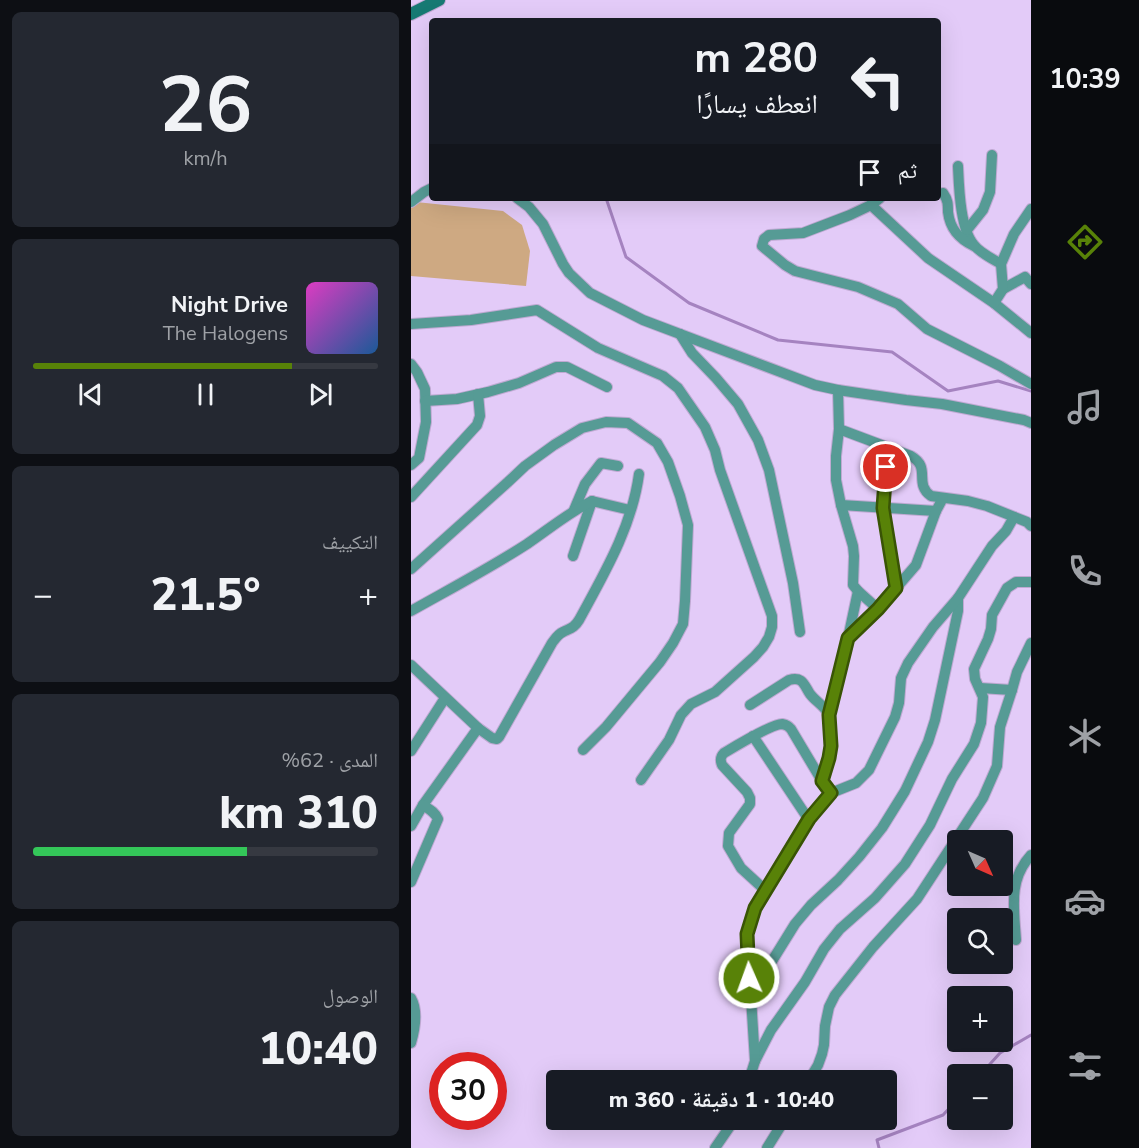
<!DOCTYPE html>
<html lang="ar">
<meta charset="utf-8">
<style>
:root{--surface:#171b24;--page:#242831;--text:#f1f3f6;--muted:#9ea1a6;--line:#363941;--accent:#588208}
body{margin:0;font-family:"Nunito Sans","Noto Naskh Arabic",sans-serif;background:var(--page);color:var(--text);direction:rtl;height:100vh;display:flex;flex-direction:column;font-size:22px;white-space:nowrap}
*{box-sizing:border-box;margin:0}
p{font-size:20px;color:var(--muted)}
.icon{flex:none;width:33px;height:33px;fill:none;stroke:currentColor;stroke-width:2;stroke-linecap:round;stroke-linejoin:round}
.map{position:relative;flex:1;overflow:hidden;direction:ltr}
.sheet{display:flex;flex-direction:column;gap:12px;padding:12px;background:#0d0f14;width:411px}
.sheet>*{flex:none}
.top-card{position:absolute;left:18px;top:18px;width:512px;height:183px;border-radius:6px;box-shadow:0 6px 24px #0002;direction:rtl;background:#171b24;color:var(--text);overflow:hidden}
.needle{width:39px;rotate:135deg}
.fabs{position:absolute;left:536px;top:830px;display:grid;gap:12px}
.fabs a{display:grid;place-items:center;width:66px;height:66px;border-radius:6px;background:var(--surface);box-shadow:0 6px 24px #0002;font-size:30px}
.speed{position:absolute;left:18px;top:1052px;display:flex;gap:12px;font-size:30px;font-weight:700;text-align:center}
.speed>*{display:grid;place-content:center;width:78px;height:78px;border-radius:50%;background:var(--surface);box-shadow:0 6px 24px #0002;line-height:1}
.speed .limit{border:9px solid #d22;background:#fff;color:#111}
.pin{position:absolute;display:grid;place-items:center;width:51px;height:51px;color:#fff;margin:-26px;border:3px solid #fff;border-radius:50%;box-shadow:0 2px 6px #0007}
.me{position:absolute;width:66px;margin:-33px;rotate:358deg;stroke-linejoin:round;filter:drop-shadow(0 0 4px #0008)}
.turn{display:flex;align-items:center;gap:21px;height:126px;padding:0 24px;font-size:27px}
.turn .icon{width:78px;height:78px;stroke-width:2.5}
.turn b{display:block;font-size:42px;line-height:51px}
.then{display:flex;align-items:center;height:57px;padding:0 24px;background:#0003;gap:12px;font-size:22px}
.big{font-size:45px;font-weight:800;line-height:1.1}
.sheet .widget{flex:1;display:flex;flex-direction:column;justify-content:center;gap:9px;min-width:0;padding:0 21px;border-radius:9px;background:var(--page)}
.sheet .dial{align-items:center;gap:0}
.dial b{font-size:78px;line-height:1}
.song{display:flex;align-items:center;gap:18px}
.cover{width:72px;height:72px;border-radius:9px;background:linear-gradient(135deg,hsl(310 70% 55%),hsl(210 70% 35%))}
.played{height:6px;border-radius:3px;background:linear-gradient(90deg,var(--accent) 75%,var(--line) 75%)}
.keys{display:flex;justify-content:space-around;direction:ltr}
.heat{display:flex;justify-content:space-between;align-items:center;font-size:33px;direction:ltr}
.charge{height:9px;border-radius:4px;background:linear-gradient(90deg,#34c759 62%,var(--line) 0)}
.trip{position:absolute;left:135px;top:1070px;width:351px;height:60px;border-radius:6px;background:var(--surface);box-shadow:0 6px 24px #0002;font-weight:800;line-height:60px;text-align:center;direction:rtl}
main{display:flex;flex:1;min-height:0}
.tab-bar{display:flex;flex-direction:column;width:108px;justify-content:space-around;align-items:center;background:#090b0e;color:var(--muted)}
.tab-bar .icon{width:42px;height:42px}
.tab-bar .on{color:var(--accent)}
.tab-bar b{font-size:27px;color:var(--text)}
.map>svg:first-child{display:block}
.grass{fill:#cea982}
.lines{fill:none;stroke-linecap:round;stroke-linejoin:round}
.stream{stroke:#a583c0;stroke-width:3}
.street-casing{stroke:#bfa9d2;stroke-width:12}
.secondary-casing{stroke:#bfa9d2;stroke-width:14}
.street{stroke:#569b95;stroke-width:10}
.secondary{stroke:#167973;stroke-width:12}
.route-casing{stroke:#395405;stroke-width:15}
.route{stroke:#588208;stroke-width:10}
</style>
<main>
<nav class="tab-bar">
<b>10:39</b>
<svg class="icon on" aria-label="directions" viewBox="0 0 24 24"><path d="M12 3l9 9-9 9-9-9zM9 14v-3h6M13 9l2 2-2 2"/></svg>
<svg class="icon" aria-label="music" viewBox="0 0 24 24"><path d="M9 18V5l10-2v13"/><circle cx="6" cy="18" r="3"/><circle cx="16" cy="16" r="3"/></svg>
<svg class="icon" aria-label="phone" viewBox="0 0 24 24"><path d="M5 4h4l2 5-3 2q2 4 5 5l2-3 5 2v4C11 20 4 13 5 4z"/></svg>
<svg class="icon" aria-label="climate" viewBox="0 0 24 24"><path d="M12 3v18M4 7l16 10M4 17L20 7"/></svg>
<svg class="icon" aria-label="car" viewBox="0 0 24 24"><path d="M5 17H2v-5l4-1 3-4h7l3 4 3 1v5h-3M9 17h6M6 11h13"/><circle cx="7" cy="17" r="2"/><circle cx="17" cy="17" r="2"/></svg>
<svg class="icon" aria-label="filters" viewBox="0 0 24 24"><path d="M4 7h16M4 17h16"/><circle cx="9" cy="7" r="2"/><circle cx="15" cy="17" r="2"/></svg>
</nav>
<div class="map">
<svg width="620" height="1148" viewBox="0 0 620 1148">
<rect width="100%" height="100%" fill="#e3cbf8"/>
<path class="grass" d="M5 202 92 211 111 225 119 251 115 286 0 276V207Z"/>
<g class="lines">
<g class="stream">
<path d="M195 198 215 257 278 303 367 340 481 352 537 391 587 381 620 391"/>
<path d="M570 1074 589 1053 620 1035"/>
<path d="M468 1148 466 1140 532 1115 546 1100"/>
</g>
<defs>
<g id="street">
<path d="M547 166C548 187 549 229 563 245 569 253 582 259 590 264"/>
<path d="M532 193C537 200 537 204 537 212 539 229 548 239 563 246"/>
<path d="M106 198 118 207 132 224 152 264 158 273 179 293 232 320 404 385 427 390 495 400 531 404 613 420 620 423"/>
<path d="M469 198 460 205 439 215 392 233 358 235 353 239 351 246 374 265 384 271 447 287 487 304 516 329 589 366 620 384"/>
<path d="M0 202 13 192 21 188"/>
<path d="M460 205 517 258 583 303 620 333"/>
<path d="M556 230 572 210 579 192 581 155"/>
<path d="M592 289 614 277 620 284"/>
<path d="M583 303 592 289 590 264 603 234 620 209"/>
<path d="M0 324 60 320 126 310 187 348 252 376 267 388 294 427 304 450 309 470 361 616V627L358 637 352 647 343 657 304 692 280 704 270 715 258 740 230 780"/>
<path d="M269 334 281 353 305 378 327 404 347 440 358 470 382 583 389 632"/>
<path d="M0 364 6 372 14 389 15 422 8 458 0 465"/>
<path d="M427 390 428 429 425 456V480L430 505 442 546 443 556 442 585 447 591 467 609"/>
<path d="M14 401 46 399 77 392 108 383 145 367H156L196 387"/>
<path d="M428 429 500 456C521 468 502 483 520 496L557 501 576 506 616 522 620 526"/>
<path d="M476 447 472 508 485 588"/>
<path d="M0 497 66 425 69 416 67 394"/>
<path d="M430 505 525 511"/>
<path d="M163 510 174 484 190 463 207 466"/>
<path d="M162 556 181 501"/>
<path d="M0 569 97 482 114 466 143 445 171 428 195 422 217 423 246 443 257 462 269 496 277 525 274 601 272 624 262 643 249 662 195 727 172 750"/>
<path d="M0 611C39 589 79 568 116 544 138 529 157 513 181 501L219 510"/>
<path d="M437 638 467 609 505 565 525 511 532 498"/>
<path d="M0 665 67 728"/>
<path d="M569 688 601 690"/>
<path d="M339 705 378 680C392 676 393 685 399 694 404 701 415 707 418 715 419 719 418 725 419 729 420 750 417 761 411 781L413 783"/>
<path d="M418 715 437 638 447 591"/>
<path d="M342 736 398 820"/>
<path d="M0 751 34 698"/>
<path d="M0 826 12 805 67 728 81 738 86 739 88 737 141 643C144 639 147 634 152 632 160 628 163 628 168 620 193 574 221 527 228 474"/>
<path d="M0 882 27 819C24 812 18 809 12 805"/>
<path d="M354 890 330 868 317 846 318 833 339 804V798L336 792 311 765C309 760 309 757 313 753 323 747 361 724 371 724 376 725 377 726 380 729L411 781"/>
<path d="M605 940C603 908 597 880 620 855"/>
<path d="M340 995 384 924 400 905 427 880 448 857 471 828 494 791 517 742 524 720 547 611V598L581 546 595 531 603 517"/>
<path d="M0 998C7 1010 4 1029 0 1043"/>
<path d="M344 1061 360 1030 394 982 413 949 429 929 464 898 494 864 519 825 541 779 563 744 570 723 572 697 564 679 563 669 577 639 580 629 581 615 596 588 605 582H620"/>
<path d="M338 1080 344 1061 336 934 339 920 344 908 398 820 420 793 445 783 458 770 484 717 488 703 490 678 497 663 522 627 547 598"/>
<path d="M398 1080 407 1065 411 1054 413 1045 414 1026 418 1007 424 995 462 947 506 899 572 798 586 766 589 727 601 690 606 672 620 643"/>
<path d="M304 1148 324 1119"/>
<path d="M356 1148 374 1119"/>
</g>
<path id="secondary" d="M0 14 28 0"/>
</defs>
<use href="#street" class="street-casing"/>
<use href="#secondary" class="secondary-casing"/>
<use href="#street" class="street"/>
<use href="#secondary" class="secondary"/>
</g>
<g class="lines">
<defs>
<path id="route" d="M338 978 336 934 344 908 398 819 420 793 411 781 418 758 420 746 418 715 437 638 467 609 485 588 472 508 475 467"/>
</defs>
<use href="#route" class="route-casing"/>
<use href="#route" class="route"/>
</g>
</svg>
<div class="fabs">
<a><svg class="needle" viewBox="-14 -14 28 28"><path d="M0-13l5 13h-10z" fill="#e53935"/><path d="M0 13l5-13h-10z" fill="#9ea1a6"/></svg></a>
<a><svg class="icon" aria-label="search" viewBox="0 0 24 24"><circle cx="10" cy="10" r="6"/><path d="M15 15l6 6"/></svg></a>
<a>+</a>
<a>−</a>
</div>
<div class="speed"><div class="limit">30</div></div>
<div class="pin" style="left:475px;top:467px;background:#d93025"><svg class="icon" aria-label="arrive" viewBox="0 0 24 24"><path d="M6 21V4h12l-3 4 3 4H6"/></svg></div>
<svg class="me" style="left:338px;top:978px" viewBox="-20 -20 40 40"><circle r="17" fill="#588208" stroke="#fff" stroke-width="3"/><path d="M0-11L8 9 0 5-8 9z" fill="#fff"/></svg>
<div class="trip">10:40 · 1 دقيقة · 360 m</div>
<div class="top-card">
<div class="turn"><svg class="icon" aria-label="left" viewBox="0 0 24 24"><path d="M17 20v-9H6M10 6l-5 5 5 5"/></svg><div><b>280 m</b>انعطف يسارًا</div></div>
<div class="then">ثم<svg class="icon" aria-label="arrive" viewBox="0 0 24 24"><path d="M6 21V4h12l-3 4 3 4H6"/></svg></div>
</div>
</div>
<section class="sheet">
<div class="widget dial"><b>26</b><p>km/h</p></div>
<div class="widget">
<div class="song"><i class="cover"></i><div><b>Night Drive</b><p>The Halogens</p></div></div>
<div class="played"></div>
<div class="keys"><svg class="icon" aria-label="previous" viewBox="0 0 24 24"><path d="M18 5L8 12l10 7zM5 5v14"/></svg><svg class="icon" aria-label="pause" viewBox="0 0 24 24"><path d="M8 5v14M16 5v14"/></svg><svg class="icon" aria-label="next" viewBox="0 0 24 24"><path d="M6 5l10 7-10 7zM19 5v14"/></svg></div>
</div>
<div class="widget"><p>التكييف</p>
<div class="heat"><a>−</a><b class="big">21.5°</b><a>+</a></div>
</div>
<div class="widget"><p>المدى · 62%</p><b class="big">310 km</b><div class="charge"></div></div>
<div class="widget"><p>الوصول</p><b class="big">10:40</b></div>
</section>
</main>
